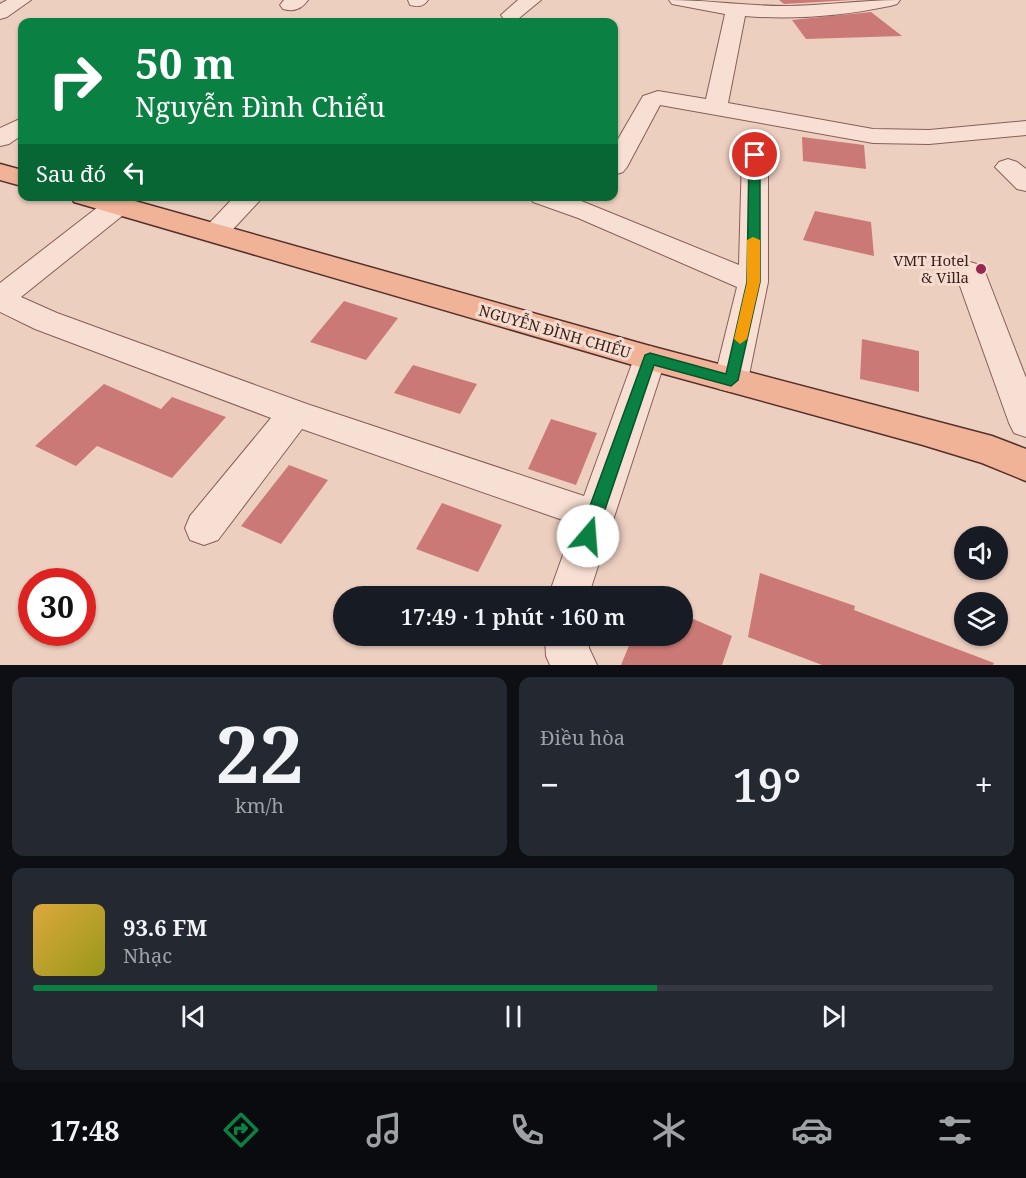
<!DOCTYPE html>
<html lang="vi">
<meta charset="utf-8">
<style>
:root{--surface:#171b24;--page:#242831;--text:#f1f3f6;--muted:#9ea1a6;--line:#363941;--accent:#0b8043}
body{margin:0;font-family:"Noto Serif",serif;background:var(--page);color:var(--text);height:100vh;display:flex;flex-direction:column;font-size:22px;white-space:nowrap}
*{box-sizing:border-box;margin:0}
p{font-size:20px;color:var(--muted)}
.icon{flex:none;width:33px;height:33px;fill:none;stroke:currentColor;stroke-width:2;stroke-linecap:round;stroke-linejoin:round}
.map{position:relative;height:665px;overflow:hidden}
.side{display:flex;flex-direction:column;gap:12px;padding:12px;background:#0d0f14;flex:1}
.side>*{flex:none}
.hud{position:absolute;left:18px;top:18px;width:600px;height:183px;border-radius:12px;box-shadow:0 2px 4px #0004;background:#0b8043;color:#fff;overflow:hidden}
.tools{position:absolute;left:954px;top:526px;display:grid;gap:12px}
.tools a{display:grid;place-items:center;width:54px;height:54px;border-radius:50%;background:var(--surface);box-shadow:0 2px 4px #0004;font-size:30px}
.speed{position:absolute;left:18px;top:568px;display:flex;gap:12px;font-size:30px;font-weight:700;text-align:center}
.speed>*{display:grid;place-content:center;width:78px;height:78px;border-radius:50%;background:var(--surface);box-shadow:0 2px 4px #0004;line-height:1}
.speed .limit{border:9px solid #d22;background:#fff;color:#111}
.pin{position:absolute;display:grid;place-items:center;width:51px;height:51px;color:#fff;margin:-26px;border:3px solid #fff;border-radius:50%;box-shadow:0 2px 6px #0007}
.me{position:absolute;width:66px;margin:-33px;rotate:18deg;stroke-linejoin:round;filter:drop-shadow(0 0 4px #0008)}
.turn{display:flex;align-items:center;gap:21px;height:126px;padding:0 18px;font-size:27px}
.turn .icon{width:78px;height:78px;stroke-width:2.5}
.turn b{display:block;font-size:42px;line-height:51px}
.then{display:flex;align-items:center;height:57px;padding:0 18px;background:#0003;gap:12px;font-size:22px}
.big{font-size:45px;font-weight:600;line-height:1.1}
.side .card{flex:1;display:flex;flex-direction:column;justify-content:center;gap:9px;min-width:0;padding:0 21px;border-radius:12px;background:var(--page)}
.side .dial{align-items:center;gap:0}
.dial b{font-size:78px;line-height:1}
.song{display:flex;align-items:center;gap:18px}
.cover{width:72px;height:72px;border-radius:9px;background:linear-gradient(135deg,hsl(40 70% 55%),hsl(60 70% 35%))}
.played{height:6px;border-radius:3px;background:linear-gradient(90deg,var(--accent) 65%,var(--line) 65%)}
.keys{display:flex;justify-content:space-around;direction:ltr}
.heat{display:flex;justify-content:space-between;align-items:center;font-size:33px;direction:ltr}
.side .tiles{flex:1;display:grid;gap:12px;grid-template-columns:1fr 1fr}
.card:last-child{grid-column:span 2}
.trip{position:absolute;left:333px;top:586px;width:360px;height:60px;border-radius:30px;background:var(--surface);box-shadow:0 2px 4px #0004;font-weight:600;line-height:60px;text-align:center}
.tabs{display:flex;height:96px;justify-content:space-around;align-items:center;background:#090b0e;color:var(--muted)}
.tabs .icon{width:42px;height:42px}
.tabs .current{color:var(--accent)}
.tabs b{font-size:27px;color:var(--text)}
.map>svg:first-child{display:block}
.building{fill:#cb7976}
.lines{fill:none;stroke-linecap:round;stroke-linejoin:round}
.minor-casing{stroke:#865f58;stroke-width:2}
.major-casing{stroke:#54302c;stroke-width:3}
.minor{fill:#f8dfd3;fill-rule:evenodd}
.major{fill:#f1b397;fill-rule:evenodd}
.route{fill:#0b8043;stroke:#07532c;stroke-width:1.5}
.slow{fill:#f59e0b}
.poi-dot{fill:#952852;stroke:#f5dccf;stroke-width:2}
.labels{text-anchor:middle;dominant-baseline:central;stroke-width:6;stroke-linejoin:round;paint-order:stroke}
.poi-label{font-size:15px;fill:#361f1c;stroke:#f5dccf;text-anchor:end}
.street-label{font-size:15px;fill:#361f1c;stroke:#f5dccf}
</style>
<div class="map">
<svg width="1026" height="665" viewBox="0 0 1026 665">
<rect width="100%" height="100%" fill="#edcfc0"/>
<g class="building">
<path d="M779 0H852L784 4Z"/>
<path d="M871 12 902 36 806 39 792 20Z"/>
<path d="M802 137 864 145 866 169 803 161Z"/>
<path d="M815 211 871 222 874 256 803 240Z"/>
<path d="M344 301 398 318 366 360 310 342Z"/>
<path d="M862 339 919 351V392L860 379Z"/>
<path d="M413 365 477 384 460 414 394 393Z"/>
<path d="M104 384 161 409 172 397 226 417 172 478 97 446 76 466 35 446Z"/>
<path d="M551 419 597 433 576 485 528 469Z"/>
<path d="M289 465 328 480 281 544 241 526Z"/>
<path d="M442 503 502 525 478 572 416 549Z"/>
<path d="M760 573 855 606 854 610 994 663 993 665H822L748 637Z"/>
<path d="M682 614 732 636 722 665H621L633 636H682Z"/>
</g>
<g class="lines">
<defs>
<g id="minor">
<path d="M7 0H31L7 17 0 19V4Z"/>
<path d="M308 0C302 9 293 12 283 9L280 5 284 0Z"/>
<path d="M408 0H428C423 7 418 7 410 5Z"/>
<path d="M518 0H541L518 19H504L501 15Z"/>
<path d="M669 0C708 0 746 6 784 6 823 6 861 0 900 0L897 4 890 6C842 16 794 20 745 16L728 103 873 129 929 130 1026 121V135L929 144 873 143 660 105 627 167 623 172 614 175V146L643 96 658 91 706 99 725 14 672 4Z"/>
<path d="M22 118V135L9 144 0 146V128Z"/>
<path d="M755 147 764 150 768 155V282L748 380 743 389 731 392 719 389 714 380 737 287 578 218 533 202 529 196H569L739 265 742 155 746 150Z"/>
<path d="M1008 159 1017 162 1026 169V191L1017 189 995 167 999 162Z"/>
<path d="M235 196H264L224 239 214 242 204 239 200 233Z"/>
<path d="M117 198 127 200 130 206 127 212 21 297 57 313 307 404 584 496 634 358 639 350 650 346 661 350 666 358 588 597H548L574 524 302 429 218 540 204 545 190 540 185 528 190 516 271 418 35 329 0 312V283L107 200Z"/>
<path d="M970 262 980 265 985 272 1026 378V437L1014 433 1009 423 955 272 960 265Z"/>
<path d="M545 636H587L589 648 597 665H550L546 656Z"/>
</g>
<g id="major">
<path d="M0 164 22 170V186L0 180Z"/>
<path d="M70 196H117L650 346 992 436 1026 449V481L982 463 923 445 650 370 74 202Z"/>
</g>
</defs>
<use href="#minor" class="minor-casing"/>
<use href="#major" class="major-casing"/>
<use href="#minor" class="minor"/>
<use href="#major" class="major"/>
</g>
<path class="route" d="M755 152 760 155V282L738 380 731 386 654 365 596 536 594 541 588 543 582 541 579 536 645 355 650 353 726 374 747 282 749 155Z"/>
<path class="slow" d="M753 237 760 240V282L747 339 740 344 734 339 747 282V240Z"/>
<circle class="poi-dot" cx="981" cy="269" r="6"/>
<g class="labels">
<g class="poi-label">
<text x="969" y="260">VMT Hotel<tspan x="969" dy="17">&amp; Villa</tspan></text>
</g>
<g class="street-label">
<text transform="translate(555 331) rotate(16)">NGUYỄN ĐÌNH CHIỂU</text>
</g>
</g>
</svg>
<div class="tools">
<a><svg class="icon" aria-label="sound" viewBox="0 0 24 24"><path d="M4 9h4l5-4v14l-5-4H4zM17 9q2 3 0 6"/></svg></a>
<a><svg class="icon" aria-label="layers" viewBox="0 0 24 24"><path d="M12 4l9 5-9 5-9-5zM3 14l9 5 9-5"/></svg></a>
</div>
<div class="speed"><div class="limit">30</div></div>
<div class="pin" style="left:755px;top:155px;background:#d93025"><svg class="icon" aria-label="arrive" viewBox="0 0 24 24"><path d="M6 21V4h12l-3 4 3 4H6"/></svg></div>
<svg class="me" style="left:588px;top:536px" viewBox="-20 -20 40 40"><circle r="19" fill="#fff"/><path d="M0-13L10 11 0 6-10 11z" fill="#0b8043"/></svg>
<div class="trip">17:49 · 1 phút · 160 m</div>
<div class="hud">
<div class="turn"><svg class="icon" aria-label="right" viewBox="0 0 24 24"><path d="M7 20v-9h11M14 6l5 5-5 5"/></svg><div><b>50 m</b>Nguyễn Đình Chiểu</div></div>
<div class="then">Sau đó<svg class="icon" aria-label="left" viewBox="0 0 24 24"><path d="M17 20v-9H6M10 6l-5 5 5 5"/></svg></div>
</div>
</div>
<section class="side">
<div class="tiles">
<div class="card dial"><b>22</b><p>km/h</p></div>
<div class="card"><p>Điều hòa</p>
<div class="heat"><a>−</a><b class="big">19°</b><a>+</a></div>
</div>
<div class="card">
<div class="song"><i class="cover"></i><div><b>93.6 FM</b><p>Nhạc</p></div></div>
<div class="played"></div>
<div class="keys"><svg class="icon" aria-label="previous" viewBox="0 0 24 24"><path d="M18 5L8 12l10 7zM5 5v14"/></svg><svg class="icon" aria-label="pause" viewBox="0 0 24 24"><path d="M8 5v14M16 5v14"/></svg><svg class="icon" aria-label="next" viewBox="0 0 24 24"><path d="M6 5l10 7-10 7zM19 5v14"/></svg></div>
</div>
</div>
</section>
<nav class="tabs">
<b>17:48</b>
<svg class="icon current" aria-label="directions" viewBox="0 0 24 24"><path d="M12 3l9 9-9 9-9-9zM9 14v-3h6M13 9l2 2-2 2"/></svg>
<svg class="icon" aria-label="music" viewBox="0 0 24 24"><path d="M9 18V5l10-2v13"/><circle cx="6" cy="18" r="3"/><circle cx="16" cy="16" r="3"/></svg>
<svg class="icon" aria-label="phone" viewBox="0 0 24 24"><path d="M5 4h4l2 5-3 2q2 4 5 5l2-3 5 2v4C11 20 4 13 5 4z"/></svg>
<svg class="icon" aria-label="climate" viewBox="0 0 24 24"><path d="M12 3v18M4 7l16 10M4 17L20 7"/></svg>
<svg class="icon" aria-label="car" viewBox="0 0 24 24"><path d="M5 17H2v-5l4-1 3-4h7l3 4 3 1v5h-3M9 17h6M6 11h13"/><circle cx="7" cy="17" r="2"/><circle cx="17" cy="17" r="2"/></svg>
<svg class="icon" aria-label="filters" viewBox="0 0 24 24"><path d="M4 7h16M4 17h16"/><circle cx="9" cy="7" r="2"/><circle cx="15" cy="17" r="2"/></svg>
</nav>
